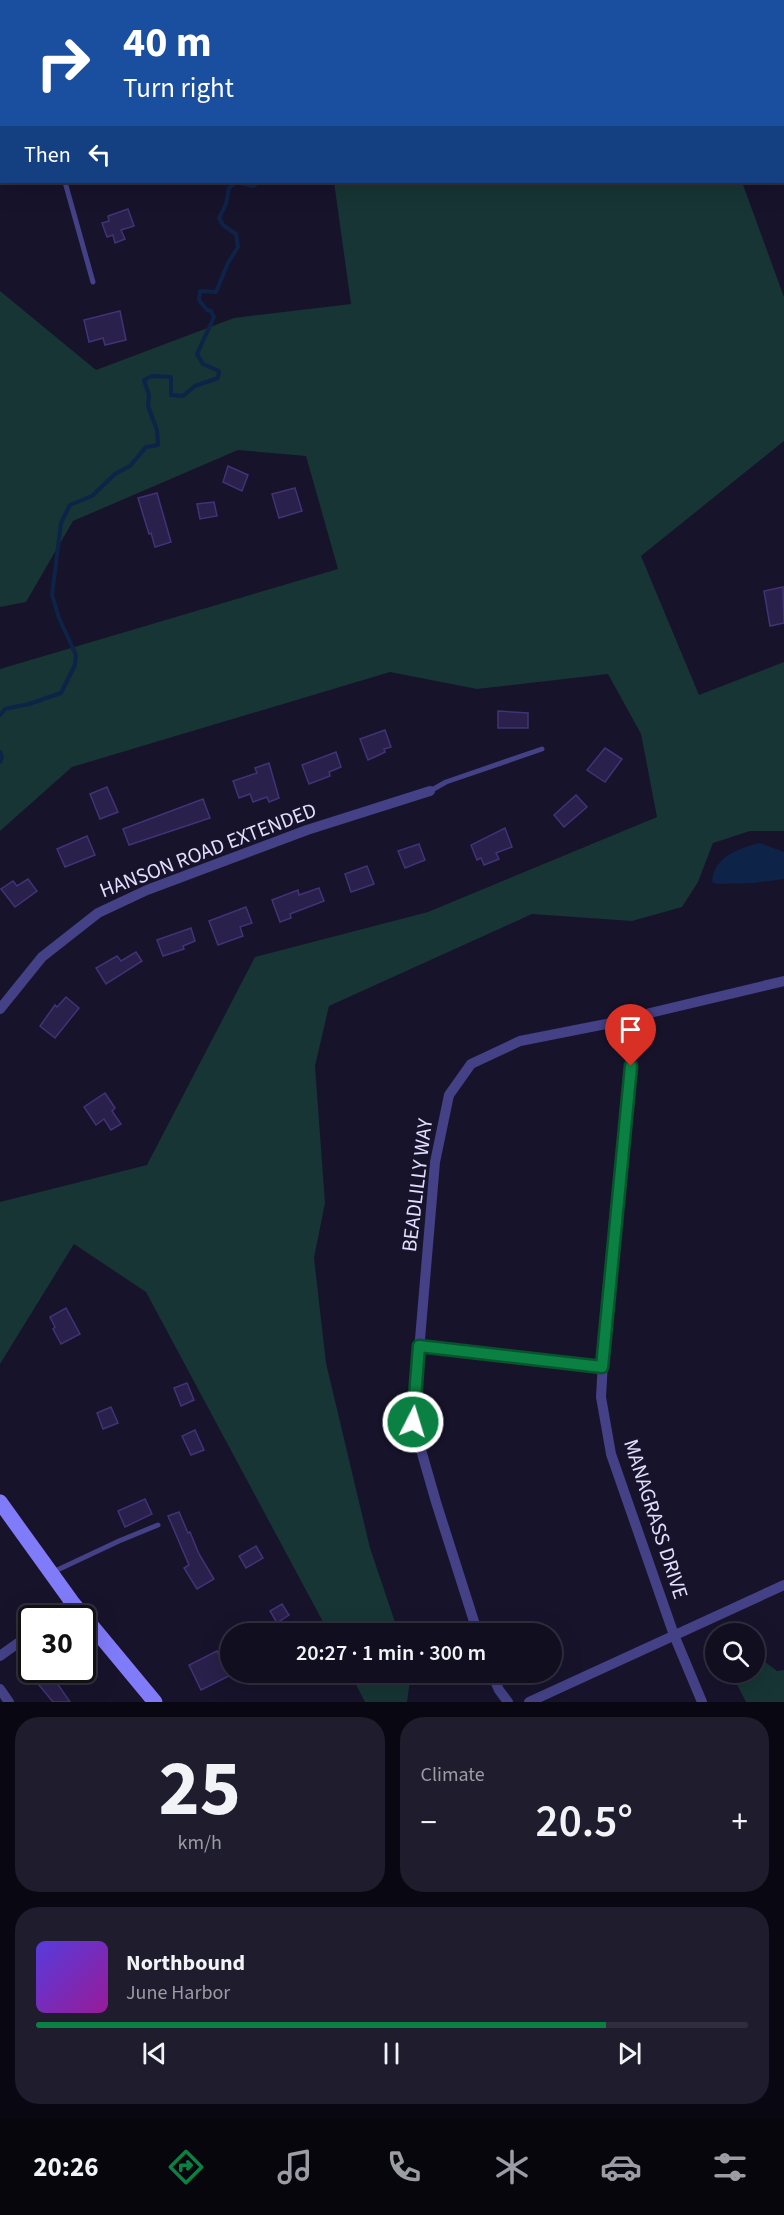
<!DOCTYPE html>
<meta charset="utf-8">
<style>
:root{--surface:#110e20;--page:#1e1c2d;--text:#f1f3f6;--muted:#9c9ca5;--line:#302e3e;--accent:#0b8043}
body{margin:0;font-family:"Source Sans 3",sans-serif;background:var(--page);color:var(--text);height:100vh;display:flex;flex-direction:column;font-size:22px;white-space:nowrap}
*{box-sizing:border-box;margin:0}
p{font-size:20px;color:var(--muted)}
.icon{flex:none;width:33px;height:33px;fill:none;stroke:currentColor;stroke-width:2;stroke-linecap:round;stroke-linejoin:round}
.map{position:relative;height:1702px;overflow:hidden}
.side{display:flex;flex-direction:column;gap:15px;padding:15px;background:#090812;flex:1}
.side>*{flex:none}
.guide{position:absolute;left:0px;top:0px;width:784px;height:183px;box-shadow:0 6px 24px #0002,0 0 0 2px var(--line);background:#1a4fa0;color:#fff;overflow:hidden}
.tools{position:absolute;left:705px;top:1623px;display:grid;gap:12px}
.tools a{display:grid;place-items:center;width:60px;height:60px;border-radius:50%;background:var(--surface);box-shadow:0 6px 24px #0002,0 0 0 2px var(--line);font-size:30px}
.speed{position:absolute;left:18px;top:1605px;display:flex;gap:12px;font-size:30px;font-weight:700;text-align:center}
.speed>*{display:grid;place-content:center;width:78px;height:78px;border-radius:50%;background:var(--surface);box-shadow:0 6px 24px #0002,0 0 0 2px var(--line);line-height:1}
.speed .limit{border:3px solid #111;border-radius:9px;background:#fff;color:#111}
.pin{position:absolute;display:grid;place-items:center;width:51px;height:51px;color:#fff;margin:-62px -26px;border-radius:50% 50% 50% 0;rotate:-45deg;box-shadow:0 0 6px #0007}
.pin .icon{rotate:45deg}
.me{position:absolute;width:66px;margin:-33px;rotate:5deg;stroke-linejoin:round;filter:drop-shadow(0 0 4px #0008)}
.turn{display:flex;align-items:center;gap:21px;height:126px;padding:0 24px;font-size:27px}
.turn .icon{width:78px;height:78px;stroke-width:2.5}
.turn b{display:block;font-size:42px;line-height:51px}
.then{display:flex;align-items:center;height:57px;padding:0 24px;background:#0003;gap:12px;font-size:22px}
.big{font-size:45px;font-weight:600;line-height:1.1}
.side .widget{flex:1;display:flex;flex-direction:column;justify-content:center;gap:9px;min-width:0;padding:0 21px;border-radius:24px;background:var(--page)}
.side .dial{align-items:center;gap:0}
.dial b{font-size:78px;line-height:1}
.song{display:flex;align-items:center;gap:18px}
.cover{width:72px;height:72px;border-radius:9px;background:linear-gradient(135deg,hsl(250 70% 55%),hsl(300 70% 35%))}
.played{height:6px;border-radius:3px;background:linear-gradient(90deg,var(--accent) 80%,var(--line) 80%)}
.keys{display:flex;justify-content:space-around;direction:ltr}
.heat{display:flex;justify-content:space-between;align-items:center;font-size:33px;direction:ltr}
.side .tiles{flex:1;display:grid;gap:15px;grid-template-columns:1fr 1fr}
.widget:last-child{grid-column:span 2}
.trip{position:absolute;left:220px;top:1623px;width:342px;height:60px;border-radius:30px;background:var(--surface);box-shadow:0 6px 24px #0002,0 0 0 2px var(--line);font-weight:600;line-height:60px;text-align:center}
.menu{display:flex;height:96px;justify-content:space-around;align-items:center;background:#07060d;color:var(--muted)}
.menu .icon{width:42px;height:42px}
.menu .active{color:var(--accent)}
.menu b{font-size:27px;color:var(--text)}
.map>svg:first-child{display:block}
.green{fill:#163534}
.water{fill:#0e2348}
.lines{fill:none;stroke-linecap:round;stroke-linejoin:round}
.stream{stroke:#0e2348;stroke-width:4}
.building{fill:#29204b;stroke:#413376;stroke-width:1.5}
.lane{stroke:#444187;stroke-width:5}
.street{stroke:#444187;stroke-width:10}
.secondary{stroke:#807bf8;stroke-width:15}
.route-casing{stroke:#07532c;stroke-width:15}
.route{stroke:#0b8043;stroke-width:10}
.labels{text-anchor:middle;dominant-baseline:central;stroke-width:6;stroke-linejoin:round;paint-order:stroke}
.street-label{font-size:21px;fill:#e2defd;stroke:#17132b}
</style>
<div class="map">
<svg width="784" height="1702" viewBox="0 0 784 1702">
<rect width="100%" height="100%" fill="#17132b"/>
<g class="green">
<path d="M184 0H731L187 2Z"/>
<path d="M334 182H742L784 297V441L641 556 699 695 784 662V831H750L713 843 698 882 682 907 632 921 532 914 329 1006 315 1066 325 1203 314 1258 326 1363 370 1548 399 1634 329 1633 146 1292 74 1244 0 1364V1202L147 1165 255 957 428 912 657 817 641 734 608 674 477 689 390 672 72 767 0 831V669L338 569 306 456 238 450 73 521 26 602 0 607V291L96 370 234 318 351 304Z"/>
<path d="M755 1654 777 1671 784 1670V1702H746L731 1673 754 1672Z"/>
<path d="M350 1673H411L407 1702H365Z"/>
</g>
<path class="water" d="M760 843 784 852V879L754 883 717 884 712 882C713 857 739 848 760 843Z"/>
<g class="lines">
<g class="stream">
<path d="M280 2V0"/>
<path d="M0 715 5 709 29 704 61 693 75 665 76 655 59 618 52 595 61 523 70 505 92 496 115 474 130 466 146 447 158 445 157 430 148 406 149 395 144 380 152 376 171 377V395L183 396 195 386 218 378 219 371 203 364 197 354 214 317 211 311 207 310 199 300 200 291 216 292 228 263 238 247 236 234 223 225 219 218 226 204 229 188 236 182 253 186 259 182"/>
<path d="M0 752 2 757 0 762"/>
</g>
</g>
<g class="building">
<path d="M128 209 134 226 121 230 125 239 115 243 113 235 107 237 102 223 109 221 108 216Z"/>
<path d="M120 311 126 340 105 345 103 338 89 342 84 320Z"/>
<path d="M228 466 248 475 242 491 223 482Z"/>
<path d="M295 488 302 511 279 518 272 494Z"/>
<path d="M157 493 171 542 155 547 151 533 149 534 138 498Z"/>
<path d="M214 502 217 516 200 519 197 504Z"/>
<path d="M783 587 784 623 770 626 764 591Z"/>
<path d="M498 711 528 713V728H498Z"/>
<path d="M385 730 391 747 384 749 385 752 379 755 368 760 360 739Z"/>
<path d="M605 748 622 759 605 782 587 770Z"/>
<path d="M336 752 341 767 329 772 330 776 309 784 302 765Z"/>
<path d="M269 763 279 798 269 802 267 797 253 802 250 794 239 798 233 781 257 773 255 768Z"/>
<path d="M107 787 118 812 100 819 90 794Z"/>
<path d="M576 795 587 807 564 827 554 815Z"/>
<path d="M203 799 210 818 129 845 123 829Z"/>
<path d="M505 828 512 847 496 853 499 859 484 865 481 858 477 860 471 845Z"/>
<path d="M87 836 95 855 65 867 57 849Z"/>
<path d="M419 844 425 860 405 868 398 851Z"/>
<path d="M367 866 374 884 351 892 345 874Z"/>
<path d="M28 879 37 891 15 907 1 889 13 881 17 886Z"/>
<path d="M319 888 324 901 290 914 291 918 280 922 272 900 298 890 299 895Z"/>
<path d="M246 907 252 923 240 927 243 936 218 945 209 921Z"/>
<path d="M191 928 195 941 183 946 184 949 163 956 157 940Z"/>
<path d="M136 952 142 961 106 984 96 968 117 956 121 961Z"/>
<path d="M66 997 79 1008 55 1038 40 1026 55 1005 57 1007Z"/>
<path d="M105 1093 115 1108 112 1111 121 1124 111 1130 104 1119 96 1125 84 1107Z"/>
<path d="M66 1308 80 1334 61 1344 53 1329 55 1327 50 1317Z"/>
<path d="M187 1383 194 1400 181 1406 174 1388Z"/>
<path d="M111 1407 118 1423 103 1429 97 1413Z"/>
<path d="M195 1430 204 1450 191 1455 182 1436Z"/>
<path d="M145 1499 152 1514 125 1527 118 1511Z"/>
<path d="M179 1512 188 1533 190 1532 199 1554 214 1579 197 1589 184 1568 189 1565 168 1516Z"/>
<path d="M256 1546 263 1558 246 1568 239 1556Z"/>
<path d="M282 1604 289 1615 277 1623 270 1611Z"/>
<path d="M217 1651 229 1676 201 1690 189 1665Z"/>
<path d="M35 1670H48L70 1702H53L30 1674Z"/>
</g>
<g class="lines">
<g class="lane">
<path d="M0 67H2"/>
<path d="M65 182 93 282"/>
<path d="M430 791 446 782 542 749"/>
<path d="M419 1346 602 1367"/>
<path d="M53 1572 119 1541 158 1525"/>
</g>
<g class="street">
<path d="M0 1009 42 957 98 913 147 890 307 830 430 791"/>
<path d="M626 1020 631 1067 604 1345 601 1397 611 1454 674 1635 702 1702"/>
<path d="M50 1618 72 1602"/>
<path d="M478 1634 436 1502 413 1422 435 1162 449 1095 471 1064 520 1041 626 1020 650 1013 784 981"/>
<path d="M0 1656 32 1633"/>
<path d="M491 1672 499 1690 508 1702"/>
<path d="M0 1689 9 1702"/>
<path d="M529 1702 784 1585"/>
</g>
<path class="secondary" d="M0 1502 72 1602 155 1702"/>
</g>
<g class="lines">
<defs>
<path id="route" d="M413 1422 419 1346 602 1367 631 1066"/>
</defs>
<use href="#route" class="route-casing"/>
<use href="#route" class="route"/>
</g>
<g class="labels">
<g class="street-label">
<text transform="translate(208 850) rotate(-21)">HANSON ROAD EXTENDED</text>
<text transform="translate(417 1185) rotate(-83)">BEADLILLY WAY</text>
<text transform="translate(656 1519) rotate(72)">MANAGRASS DRIVE</text>
</g>
</g>
</svg>
<div class="tools">
<a><svg class="icon" aria-label="search" viewBox="0 0 24 24"><circle cx="10" cy="10" r="6"/><path d="M15 15l6 6"/></svg></a>
</div>
<div class="speed"><div class="limit">30</div></div>
<div class="pin" style="left:631px;top:1066px;background:#d93025"><svg class="icon" aria-label="arrive" viewBox="0 0 24 24"><path d="M6 21V4h12l-3 4 3 4H6"/></svg></div>
<svg class="me" style="left:413px;top:1422px" viewBox="-20 -20 40 40"><circle r="17" fill="#0b8043" stroke="#fff" stroke-width="3"/><path d="M0-11L8 9 0 5-8 9z" fill="#fff"/></svg>
<div class="trip">20:27 · 1 min · 300 m</div>
<div class="guide">
<div class="turn"><svg class="icon" aria-label="right" viewBox="0 0 24 24"><path d="M7 20v-9h11M14 6l5 5-5 5"/></svg><div><b>40 m</b>Turn right</div></div>
<div class="then">Then<svg class="icon" aria-label="left" viewBox="0 0 24 24"><path d="M17 20v-9H6M10 6l-5 5 5 5"/></svg></div>
</div>
</div>
<section class="side">
<div class="tiles">
<div class="widget dial"><b>25</b><p>km/h</p></div>
<div class="widget"><p>Climate</p>
<div class="heat"><a>−</a><b class="big">20.5°</b><a>+</a></div>
</div>
<div class="widget">
<div class="song"><i class="cover"></i><div><b>Northbound</b><p>June Harbor</p></div></div>
<div class="played"></div>
<div class="keys"><svg class="icon" aria-label="previous" viewBox="0 0 24 24"><path d="M18 5L8 12l10 7zM5 5v14"/></svg><svg class="icon" aria-label="pause" viewBox="0 0 24 24"><path d="M8 5v14M16 5v14"/></svg><svg class="icon" aria-label="next" viewBox="0 0 24 24"><path d="M6 5l10 7-10 7zM19 5v14"/></svg></div>
</div>
</div>
</section>
<nav class="menu">
<b>20:26</b>
<svg class="icon active" aria-label="directions" viewBox="0 0 24 24"><path d="M12 3l9 9-9 9-9-9zM9 14v-3h6M13 9l2 2-2 2"/></svg>
<svg class="icon" aria-label="music" viewBox="0 0 24 24"><path d="M9 18V5l10-2v13"/><circle cx="6" cy="18" r="3"/><circle cx="16" cy="16" r="3"/></svg>
<svg class="icon" aria-label="phone" viewBox="0 0 24 24"><path d="M5 4h4l2 5-3 2q2 4 5 5l2-3 5 2v4C11 20 4 13 5 4z"/></svg>
<svg class="icon" aria-label="climate" viewBox="0 0 24 24"><path d="M12 3v18M4 7l16 10M4 17L20 7"/></svg>
<svg class="icon" aria-label="car" viewBox="0 0 24 24"><path d="M5 17H2v-5l4-1 3-4h7l3 4 3 1v5h-3M9 17h6M6 11h13"/><circle cx="7" cy="17" r="2"/><circle cx="17" cy="17" r="2"/></svg>
<svg class="icon" aria-label="filters" viewBox="0 0 24 24"><path d="M4 7h16M4 17h16"/><circle cx="9" cy="7" r="2"/><circle cx="15" cy="17" r="2"/></svg>
</nav>
